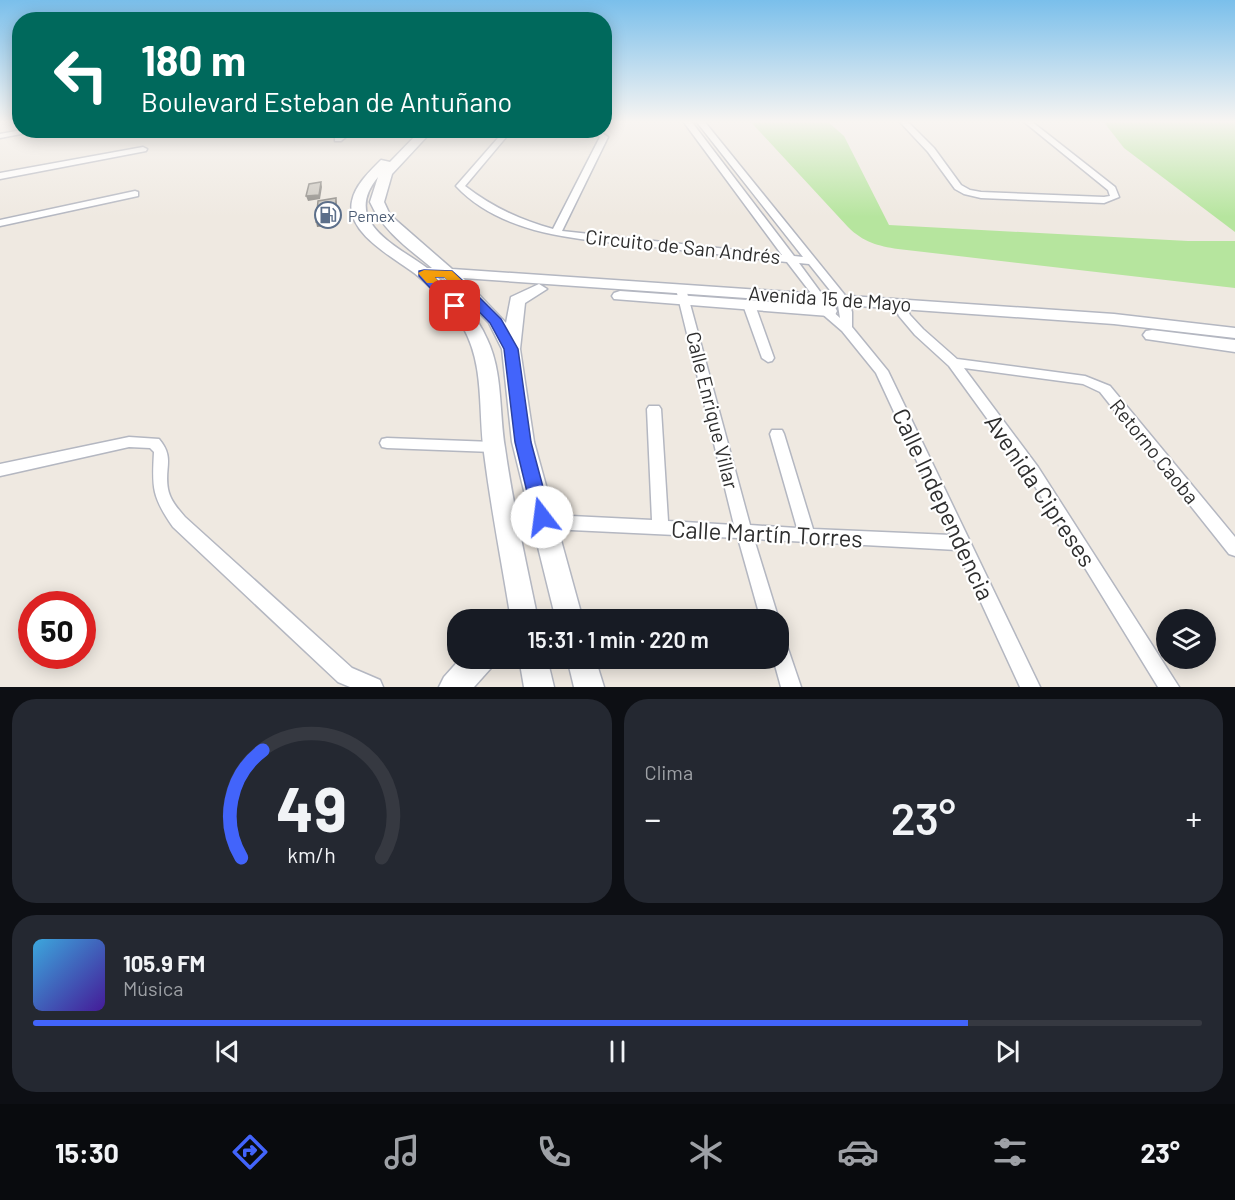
<!DOCTYPE html>
<html lang="es">
<meta charset="utf-8">
<style>
:root{--surface:#171b24;--page:#242831;--text:#f1f3f6;--muted:#9ea1a6;--line:#363941;--accent:#4264fb}
body{margin:0;font-family:Barlow,sans-serif;background:var(--page);color:var(--text);height:100vh;display:flex;flex-direction:column;font-size:22px;white-space:nowrap}
*{box-sizing:border-box;margin:0}
p{font-size:20px;color:var(--muted)}
.icon{flex:none;width:33px;height:33px;fill:none;stroke:currentColor;stroke-width:2;stroke-linecap:round;stroke-linejoin:round}
.map{position:relative;height:687px;overflow:hidden}
.sheet{display:flex;flex-direction:column;gap:12px;padding:12px;background:#0d0f14;flex:1}
.sheet>*{flex:none}
.hud{position:absolute;left:12px;top:12px;width:600px;height:126px;border-radius:24px;box-shadow:0 3px 15px #0003;background:#00695c;color:#fff;overflow:hidden}
.buttons{position:absolute;left:1156px;top:609px;display:grid;gap:12px}
.buttons a{display:grid;place-items:center;width:60px;height:60px;border-radius:50%;background:var(--surface);box-shadow:0 3px 15px #0003;font-size:30px}
.speed{position:absolute;left:18px;top:591px;display:flex;gap:12px;font-size:30px;font-weight:700;text-align:center}
.speed>*{display:grid;place-content:center;width:78px;height:78px;border-radius:50%;background:var(--surface);box-shadow:0 3px 15px #0003;line-height:1}
.speed .limit{border:9px solid #d22;background:#fff;color:#111}
.pin{position:absolute;display:grid;place-items:center;width:51px;height:51px;color:#fff;margin:-26px;border-radius:12px;box-shadow:0 3px 9px #0006}
.me{position:absolute;width:66px;margin:-33px;rotate:345deg;stroke-linejoin:round;filter:drop-shadow(0 0 4px #0008)}
.turn{display:flex;align-items:center;gap:21px;height:126px;padding:0 30px;font-size:27px}
.turn .icon{width:78px;height:78px;stroke-width:2.5}
.turn b{display:block;font-size:42px;line-height:51px}
.big{font-size:45px;font-weight:600;line-height:1.1}
.sheet .tile{flex:1;display:flex;flex-direction:column;justify-content:center;gap:9px;min-width:0;padding:0 21px;border-radius:24px;background:var(--page)}
.sheet .dial{align-items:center;gap:0}
.dial svg{height:156px;overflow:visible;fill:none;stroke:var(--line);stroke-width:7;stroke-linecap:round;text-anchor:middle}
.dial text{fill:var(--text);stroke:none}
.song{display:flex;align-items:center;gap:18px}
.cover{width:72px;height:72px;border-radius:9px;background:linear-gradient(135deg,hsl(200 70% 55%),hsl(260 70% 35%))}
.played{height:6px;border-radius:3px;background:linear-gradient(90deg,var(--accent) 80%,var(--line) 80%)}
.keys{display:flex;justify-content:space-around;direction:ltr}
.heat{display:flex;justify-content:space-between;align-items:center;font-size:33px;direction:ltr}
.sheet .tiles{flex:1;display:grid;gap:12px;grid-template-columns:1fr 1fr}
.tile:last-child{grid-column:span 2}
.trip{position:absolute;left:447px;top:609px;width:342px;height:60px;border-radius:24px;background:var(--surface);box-shadow:0 3px 15px #0003;font-weight:600;line-height:60px;text-align:center}
.tab-bar{display:flex;height:96px;justify-content:space-around;align-items:center;background:#090b0e;color:var(--muted)}
.tab-bar .icon{width:42px;height:42px}
.tab-bar .selected{color:var(--accent)}
.tab-bar b{font-size:27px;color:var(--text)}
.map>svg:first-child{display:block}
.green{fill:#b6e59e}
.lines{fill:none;stroke-linecap:round;stroke-linejoin:round}
.minor-casing{stroke:#b4b7c1;stroke-width:3}
.secondary-casing{stroke:#b4b7c1;stroke-width:3}
.minor{fill:#fff;fill-rule:evenodd}
.secondary{fill:#fff;fill-rule:evenodd}
.shaded-wall{fill:#8e8b86}
.building{fill:#cbc7bf;stroke:#8e8b86;stroke-width:1.5}
.route{fill:#4264fb;stroke:#2b41a3;stroke-width:1.5}
.slow{fill:#f59e0b}
.labels{text-anchor:middle;dominant-baseline:central;stroke-width:4.5;stroke-linejoin:round;paint-order:stroke}
.far-service-label{font-size:16px;fill:#4e5e75;stroke:#fff;text-anchor:start}
.street-label{font-size:20px;fill:#2e2e2e;stroke:#fff}
.near-street-label{font-size:24px;fill:#2e2e2e;stroke:#fff}
</style>
<div class="map">
<svg width="1235" height="687" viewBox="0 0 1235 687">
<rect width="100%" height="100%" fill="#efe9e1"/>
<g class="green">
<path d="M750 121H827L844 136 889 225 1188 241H1235V288L898 249C878 246 863 242 848 227Z"/>
<path d="M1103 121H1235V232L1124 148Z"/>
</g>
<g class="lines">
<defs>
<g id="minor">
<path d="M683 121H691L794 256 803 257 696 121H704L848 299 852 312V327L888 371 1040 687H1020L957 550 754 539 779 620 778 621V620H761L738 538 571 530 565 528 563 523 565 518 571 516 652 520 647 409 649 406H659L661 409 668 521 734 525 676 289 681 286 686 289 750 525 797 528 770 434 772 430H782L784 434 813 529 951 535 876 373 842 331 820 312 814 297 787 262C743 257 699 252 654 247 587 239 506 239 456 186L505 130H512L465 186C492 207 520 220 553 229L600 137 597 135 557 130 599 131 608 137 562 231 782 255ZM799 263 809 264 837 299 840 318 829 308 824 297Z"/>
<path d="M899 121H907L934 148 961 185 970 190 981 192 1104 197 1110 196 1108 190 1023 121H1031L1115 187 1119 197 1104 203 981 198 964 194 955 189 928 152Z"/>
<path d="M21 130H42L0 138V134Z"/>
<path d="M345 130H354L341 141H335V137Z"/>
<path d="M143 147 147 149 146 151 0 179V173Z"/>
<path d="M135 191 138 192V196L0 226V220Z"/>
<path d="M899 300 903 301 910 315 923 329 957 359 1085 376 1110 386 1235 537V556L1229 554 1100 392 1083 384 964 368 1038 467 1179 687H1158L1028 475 949 366 915 335 899 316 893 303Z"/>
<path d="M749 302 755 305 774 358 772 361 768 362 762 358 743 305Z"/>
<path d="M129 437 159 439C175 458 164 467 168 489 170 500 178 509 185 517L352 668 380 680 383 687H350L338 682 173 527C152 497 152 488 154 452L150 448 129 447 0 476V464Z"/>
<path d="M387 438 493 442 498 443 500 447 498 451 493 452 387 448 382 447 380 443 382 439Z"/>
<path d="M778 637 785 640 801 687H781L773 658H778Z"/>
</g>
<g id="secondary">
<path d="M421 130H433L392 174 384 202 390 215 452 269 1114 314 1235 328V338L1114 324 463 278 506 323 511 297 539 284 547 289 525 303 520 349 534 442 583 620H556L512 442 502 349 489 323 452 285 444 278H438C457 296 477 315 487 339 503 372 499 412 505 448 513 505 526 562 538 620H511C502 564 491 509 484 453 478 411 485 366 463 327 453 308 434 290 418 276 397 259 345 234 352 201 355 185 370 171 381 160L390 162ZM378 177 370 202C383 231 409 249 432 268H427C396 245 341 222 378 177Z"/>
<path d="M620 291 829 306 835 307 837 311 835 315 829 316 614 299 612 296 614 293Z"/>
<path d="M1152 330 1235 340V352L1146 339 1143 335 1146 331Z"/>
<path d="M461 658H495L491 668 474 687H439L444 677Z"/>
<path d="M519 658H547L554 687H524Z"/>
<path d="M567 658H595L604 687H574Z"/>
</g>
</defs>
<use href="#minor" class="minor-casing"/>
<use href="#secondary" class="secondary-casing"/>
<use href="#minor" class="minor"/>
<use href="#secondary" class="secondary"/>
</g>
<g class="shaded-wall">
<path d="M321 182 322 187 320 199 308 201 306 196Z"/>
<path d="M336 198 337 203 336 225 317 227 316 222Z"/>
</g>
<g class="building">
<path d="M321 182 319 195 306 196 309 184Z"/>
<path d="M336 198 335 220 316 222 318 201Z"/>
</g>
<linearGradient id="sky" x2="0" y2="1"><stop stop-color="#7abfeb"/><stop offset="0.56" stop-color="#f8f5f2"/><stop offset="1" stop-color="#f8f5f2" stop-opacity="0"/></linearGradient>
<rect width="1235" height="217" fill="url(#sky)"/>
<path class="route" d="M424 270 452 271 462 280 501 319 518 349 531 442 551 517 548 522 542 524 536 522 533 517 515 442 504 349 490 323 445 277H434L461 306 455 310 450 309 419 276V271Z"/>
<path class="slow" d="M424 270 452 271 478 296 476 299H467L444 277H435L438 281 436 283H427L418 273Z"/>
<defs>
<symbol id="fuel-ring" viewBox="-11 -11 22 22"><circle r="9.5" fill="#fff" stroke="#5c6f8a" stroke-width="1.5"/><path d="M-5.5-6h7V0h2V4h1.3V-2.5L3-4.5l.8-.8L6-3V5H2.5V1h-1V6h-7ZM-4.2-4.7v3.2H.2V-4.7Z" fill="#5c6f8a"/></symbol>
</defs>
<g fill-rule="evenodd">
<use href="#fuel-ring" x="313" y="200" width="30" height="30"/>
</g>
<g class="labels">
<g class="far-service-label">
<text x="348" y="215">Pemex</text>
</g>
<g class="street-label">
<text transform="translate(683 246) rotate(6)">Circuito de San Andrés</text>
<text transform="translate(830 298) rotate(4)">Avenida 15 de Mayo</text>
<text transform="translate(713 410) rotate(76)">Calle Enrique Villar</text>
<text transform="translate(1155 451) rotate(51)">Retorno Caoba</text>
</g>
<g class="near-street-label">
<text transform="translate(1041 490) rotate(56)">Avenida Cipreses</text>
<text transform="translate(944 504) rotate(65)">Calle Independencia</text>
<text transform="translate(767 533) rotate(3)">Calle Martín Torres</text>
</g>
</g>
</svg>
<div class="buttons">
<a><svg class="icon" aria-label="layers" viewBox="0 0 24 24"><path d="M12 4l9 5-9 5-9-5zM3 14l9 5 9-5"/></svg></a>
</div>
<div class="speed"><div class="limit">50</div></div>
<div class="pin" style="left:455px;top:306px;background:#d93025"><svg class="icon" aria-label="arrive" viewBox="0 0 24 24"><path d="M6 21V4h12l-3 4 3 4H6"/></svg></div>
<svg class="me" style="left:542px;top:517px" viewBox="-20 -20 40 40"><circle r="19" fill="#fff"/><path d="M0-13L10 11 0 6-10 11z" fill="#4264fb"/></svg>
<div class="trip">15:31 · 1 min · 220 m</div>
<div class="hud">
<div class="turn"><svg class="icon" aria-label="left" viewBox="0 0 24 24"><path d="M17 20v-9H6M10 6l-5 5 5 5"/></svg><div><b>180 m</b>Boulevard Esteban de Antuñano</div></div>
</div>
</div>
<section class="sheet">
<div class="tiles">
<div class="tile dial"><svg viewBox="0 0 100 80">
<path d="M14 69A42 42 0 1 1 86 69"/>
<path d="M14 69A42 42 0 0 1 25 14" stroke="#4264fb"/>
<text x="50" y="56" font-size="32" font-weight="700">49</text>
<text x="50" y="72" font-size="11">km/h</text>
</svg></div>
<div class="tile"><p>Clima</p>
<div class="heat"><a>−</a><b class="big">23°</b><a>+</a></div>
</div>
<div class="tile">
<div class="song"><i class="cover"></i><div><b>105.9 FM</b><p>Música</p></div></div>
<div class="played"></div>
<div class="keys"><svg class="icon" aria-label="previous" viewBox="0 0 24 24"><path d="M18 5L8 12l10 7zM5 5v14"/></svg><svg class="icon" aria-label="pause" viewBox="0 0 24 24"><path d="M8 5v14M16 5v14"/></svg><svg class="icon" aria-label="next" viewBox="0 0 24 24"><path d="M6 5l10 7-10 7zM19 5v14"/></svg></div>
</div>
</div>
</section>
<nav class="tab-bar">
<b>15:30</b>
<svg class="icon selected" aria-label="directions" viewBox="0 0 24 24"><path d="M12 3l9 9-9 9-9-9zM9 14v-3h6M13 9l2 2-2 2"/></svg>
<svg class="icon" aria-label="music" viewBox="0 0 24 24"><path d="M9 18V5l10-2v13"/><circle cx="6" cy="18" r="3"/><circle cx="16" cy="16" r="3"/></svg>
<svg class="icon" aria-label="phone" viewBox="0 0 24 24"><path d="M5 4h4l2 5-3 2q2 4 5 5l2-3 5 2v4C11 20 4 13 5 4z"/></svg>
<svg class="icon" aria-label="climate" viewBox="0 0 24 24"><path d="M12 3v18M4 7l16 10M4 17L20 7"/></svg>
<svg class="icon" aria-label="car" viewBox="0 0 24 24"><path d="M5 17H2v-5l4-1 3-4h7l3 4 3 1v5h-3M9 17h6M6 11h13"/><circle cx="7" cy="17" r="2"/><circle cx="17" cy="17" r="2"/></svg>
<svg class="icon" aria-label="filters" viewBox="0 0 24 24"><path d="M4 7h16M4 17h16"/><circle cx="9" cy="7" r="2"/><circle cx="15" cy="17" r="2"/></svg>
<b>23°</b>
</nav>
